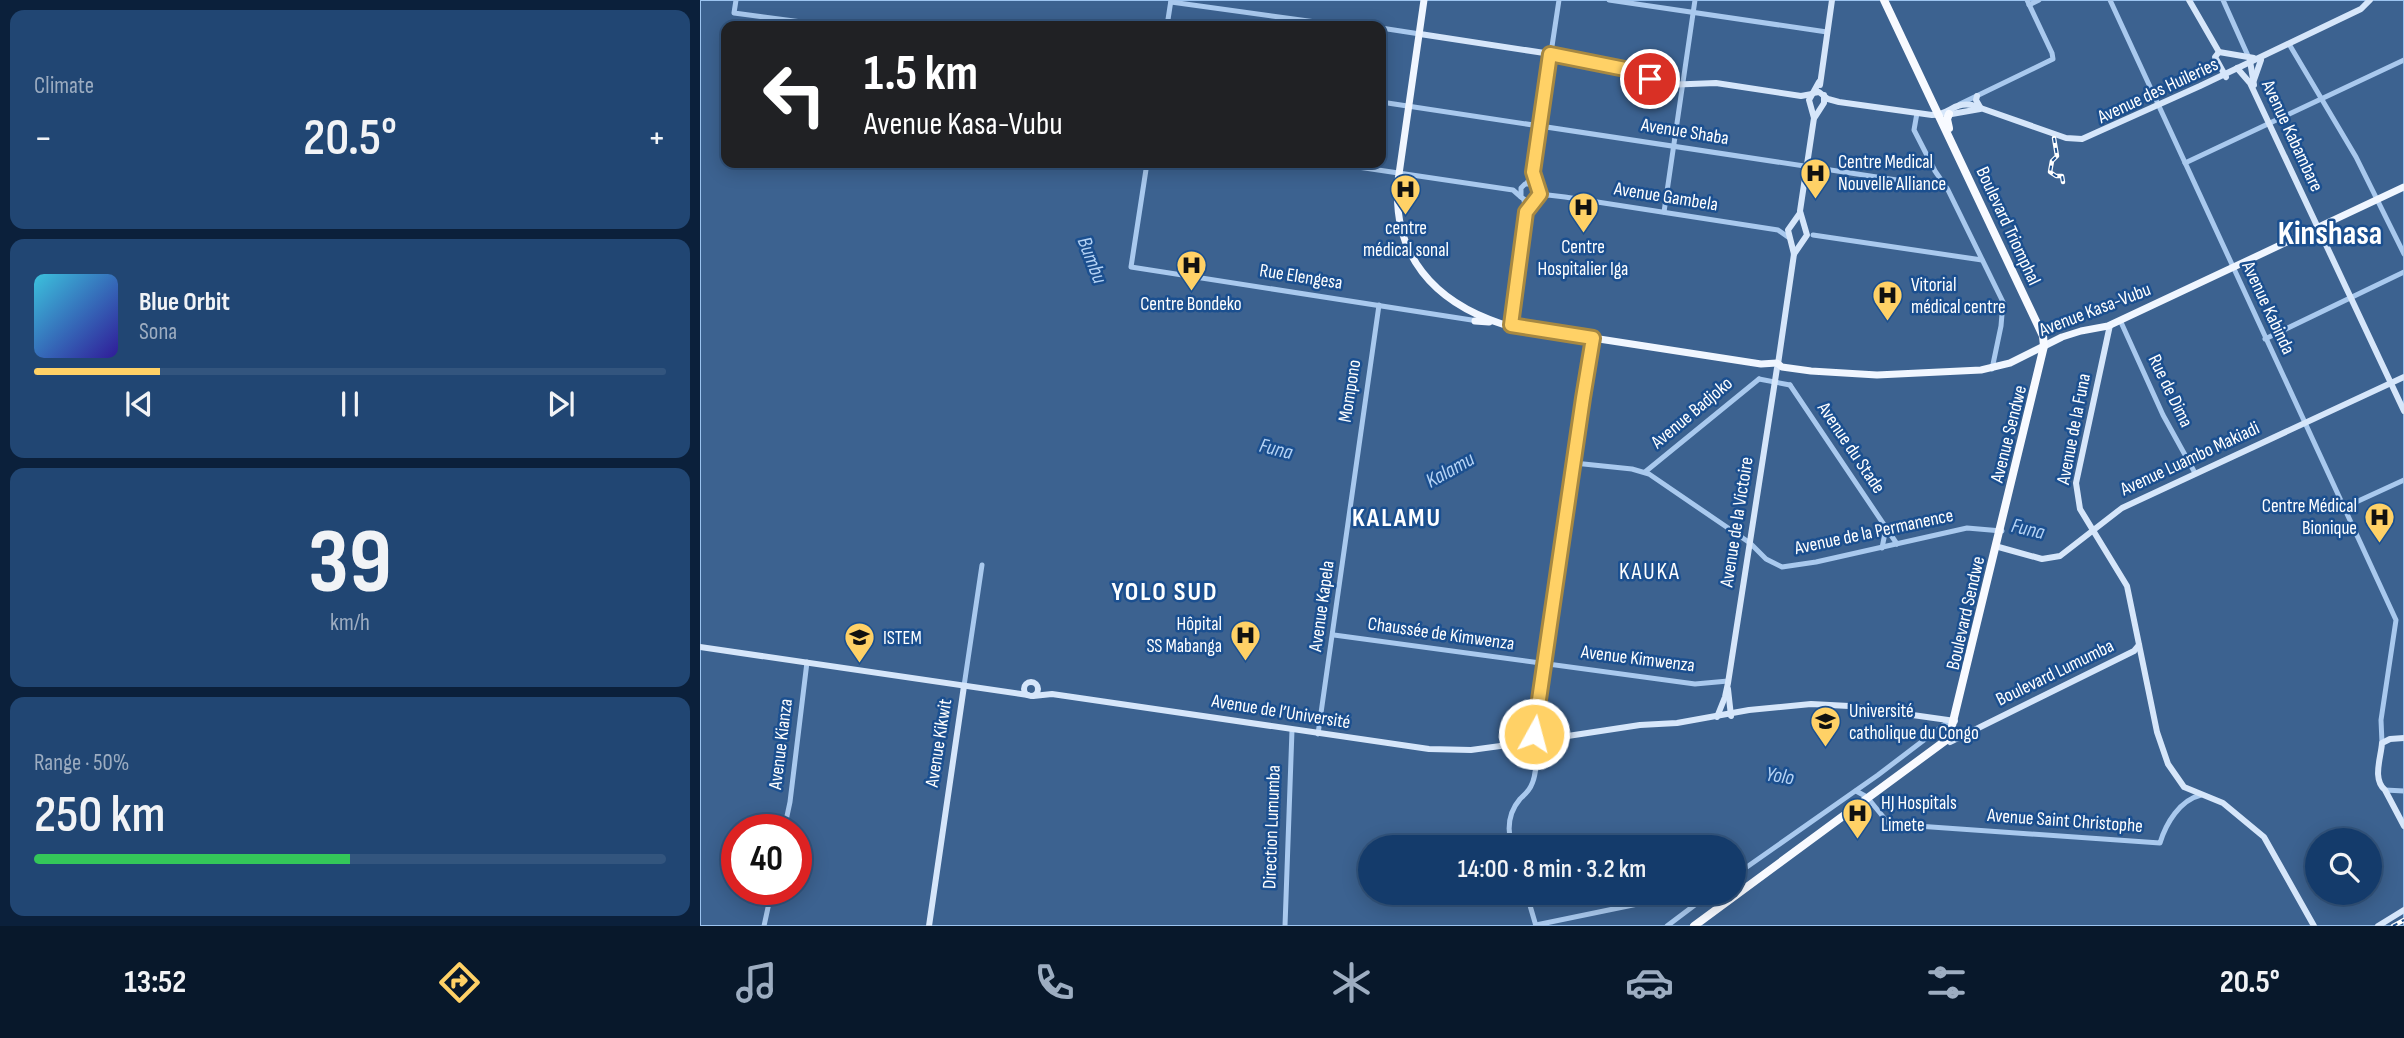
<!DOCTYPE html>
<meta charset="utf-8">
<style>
:root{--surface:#143b6b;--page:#214673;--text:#f1f3f6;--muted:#9dadc1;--line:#33557e;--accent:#ffd166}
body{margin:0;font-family:"Sofia Sans Condensed",sans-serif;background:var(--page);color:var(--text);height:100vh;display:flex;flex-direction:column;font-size:26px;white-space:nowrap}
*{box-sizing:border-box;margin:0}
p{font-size:23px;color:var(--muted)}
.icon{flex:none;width:38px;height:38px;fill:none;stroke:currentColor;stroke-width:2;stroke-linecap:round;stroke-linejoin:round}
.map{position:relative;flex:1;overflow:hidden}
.details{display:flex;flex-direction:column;gap:10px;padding:10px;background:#0b203b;width:700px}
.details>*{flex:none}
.banner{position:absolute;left:21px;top:21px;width:665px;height:147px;border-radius:14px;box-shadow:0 4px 18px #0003,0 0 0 2px var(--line);background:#202124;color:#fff;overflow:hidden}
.buttons{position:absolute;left:1605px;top:828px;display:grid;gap:14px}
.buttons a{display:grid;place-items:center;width:77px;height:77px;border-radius:50%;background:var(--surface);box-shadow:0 4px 18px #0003,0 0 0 2px var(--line);font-size:35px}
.speed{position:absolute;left:21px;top:814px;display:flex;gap:14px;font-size:35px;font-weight:700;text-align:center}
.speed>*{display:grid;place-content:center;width:91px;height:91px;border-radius:50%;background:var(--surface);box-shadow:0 4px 18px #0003,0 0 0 2px var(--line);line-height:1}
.speed .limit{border:10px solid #d22;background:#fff;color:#111}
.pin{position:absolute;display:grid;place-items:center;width:60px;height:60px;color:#fff;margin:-30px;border:4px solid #fff;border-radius:50%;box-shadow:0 2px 7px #0007}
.me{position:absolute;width:77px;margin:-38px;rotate:7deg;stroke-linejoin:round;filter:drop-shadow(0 0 5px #0008)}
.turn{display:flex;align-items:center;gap:24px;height:147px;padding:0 28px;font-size:32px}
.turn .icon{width:91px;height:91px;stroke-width:2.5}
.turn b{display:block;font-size:49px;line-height:60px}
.big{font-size:52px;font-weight:600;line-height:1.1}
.details .tile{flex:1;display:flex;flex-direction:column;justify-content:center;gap:10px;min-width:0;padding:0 24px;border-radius:14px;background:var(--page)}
.details .dial{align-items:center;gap:0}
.dial b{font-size:91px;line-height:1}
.song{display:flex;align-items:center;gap:21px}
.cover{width:84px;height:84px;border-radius:10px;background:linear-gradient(135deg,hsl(190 70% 55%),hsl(250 70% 35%))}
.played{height:7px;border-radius:4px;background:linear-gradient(90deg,var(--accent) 20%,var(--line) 20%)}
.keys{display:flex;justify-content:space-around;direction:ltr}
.heat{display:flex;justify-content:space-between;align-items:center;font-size:38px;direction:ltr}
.charge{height:10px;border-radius:5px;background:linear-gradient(90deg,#34c759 50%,var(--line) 0)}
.trip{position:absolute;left:658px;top:835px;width:388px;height:70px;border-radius:35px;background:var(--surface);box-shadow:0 4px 18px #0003,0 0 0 2px var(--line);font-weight:600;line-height:70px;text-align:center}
.dock{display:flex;height:112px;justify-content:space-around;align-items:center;background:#08182b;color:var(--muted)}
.dock .icon{width:49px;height:49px}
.dock .current{color:var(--accent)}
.dock b{font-size:32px;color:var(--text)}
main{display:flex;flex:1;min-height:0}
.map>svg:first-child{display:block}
.water{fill:#3c6290;stroke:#9cc4f0;stroke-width:2;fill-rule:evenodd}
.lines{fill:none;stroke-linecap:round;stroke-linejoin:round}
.tertiary{stroke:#a9c9ee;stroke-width:5}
.secondary{stroke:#d6e6fa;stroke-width:6}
.primary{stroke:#f0f6ff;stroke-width:7}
.trunk{stroke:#f8faff;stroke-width:8}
.rail-casing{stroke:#fff;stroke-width:4.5}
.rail{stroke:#1b4f8f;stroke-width:2;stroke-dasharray:5;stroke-linecap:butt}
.route-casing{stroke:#a68842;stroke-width:18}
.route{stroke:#ffd166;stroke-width:12}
.labels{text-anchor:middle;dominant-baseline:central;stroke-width:5;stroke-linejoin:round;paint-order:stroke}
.street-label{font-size:19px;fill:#fff;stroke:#1b4f8f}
.poi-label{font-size:19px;fill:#fff;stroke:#1b4f8f;text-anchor:start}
.water-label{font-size:21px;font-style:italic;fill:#b5d3f5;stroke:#1b4f8f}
.quarter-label{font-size:23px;letter-spacing:2px;fill:#fff;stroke:#1b4f8f}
.district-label{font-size:26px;font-weight:bold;letter-spacing:2px;fill:#fff;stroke:#1b4f8f}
.town-label{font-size:33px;font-weight:bold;fill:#fff;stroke:#1b4f8f}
</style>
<main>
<section class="details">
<div class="tile"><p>Climate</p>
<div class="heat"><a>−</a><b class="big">20.5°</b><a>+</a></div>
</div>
<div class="tile">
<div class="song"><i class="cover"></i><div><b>Blue Orbit</b><p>Sona</p></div></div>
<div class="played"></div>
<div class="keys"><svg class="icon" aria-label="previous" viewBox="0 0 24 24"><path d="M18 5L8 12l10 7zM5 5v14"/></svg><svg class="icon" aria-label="pause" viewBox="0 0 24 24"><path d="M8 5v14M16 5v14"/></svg><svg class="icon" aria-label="next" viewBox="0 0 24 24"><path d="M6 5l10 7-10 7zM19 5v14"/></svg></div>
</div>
<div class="tile dial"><b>39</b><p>km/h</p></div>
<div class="tile"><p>Range · 50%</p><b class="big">250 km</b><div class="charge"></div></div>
</section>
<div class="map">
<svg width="1704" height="926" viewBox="0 0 1704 926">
<rect width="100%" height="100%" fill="#1b4f8f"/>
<path class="water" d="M0 0H1704V926H0ZM26 26H681V163H26ZM37 830H96V889H37ZM1617 840H1670V892H1617ZM670 847H1034V892H670Z"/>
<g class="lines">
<g class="tertiary">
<path d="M36 0 34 13 132 26"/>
<path d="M909 0 1127 32"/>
<path d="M1410 0 1696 620 1681 720 1682 743"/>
<path d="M1523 0 1549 58"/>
<path d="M471 2 645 26"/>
<path d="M1329 5 1339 0"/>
<path d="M467 26 471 0"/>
<path d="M681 28 720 34"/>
<path d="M1589 44 1656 157 1704 254"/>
<path d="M681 102 1223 184 1242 182"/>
<path d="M1260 104 1353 59 1352 53 1327 0"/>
<path d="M1217 113 1214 130 1235 171 1248 190 1303 302 1301 326 1292 369"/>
<path d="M447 163 431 267 778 321"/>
<path d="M631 163 813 190 821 197"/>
<path d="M1485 163 1704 60"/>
<path d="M827 183 833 172 859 0"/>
<path d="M837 200 848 195 865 197 1078 230 1088 237"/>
<path d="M827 211 838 198 840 192 834 184H825L821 188V197L828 202 835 201"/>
<path d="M964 212 995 0"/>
<path d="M1113 235 1282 260"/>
<path d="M1420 320 1463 415 1495 473"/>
<path d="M811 325 826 212 824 200"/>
<path d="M1565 339 1704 272"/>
<path d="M1059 379 1090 385"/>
<path d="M1090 385 1197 544"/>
<path d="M874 463 932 469 949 474 1050 543 1066 559 1082 567 1116 562 1267 528 1302 531"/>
<path d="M945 472 1059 379"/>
<path d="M1643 508 1704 480"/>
<path d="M1182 548 1186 528"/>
<path d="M634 635 995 684 1028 681"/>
<path d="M264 686 282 565"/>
<path d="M618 734 679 305"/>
<path d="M835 740 834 719 893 338"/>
<path d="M1685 790 1704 791"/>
<path d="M1156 791 1167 797 1189 824 1460 843C1466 823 1480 800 1501 795"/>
<path d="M84 830 90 802 107 662"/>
<path d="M812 847C807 830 808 813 820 799 824 795 829 791 831 786 837 775 836 760 837 747"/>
<path d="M1034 876 1178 775 1249 721"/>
<path d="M826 892 836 926"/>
<path d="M1018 892 1029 900"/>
<path d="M836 925 996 892"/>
<path d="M64 926 72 889"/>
<path d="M585 926 592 730"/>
<path d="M967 926 1012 892"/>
</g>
<g class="secondary">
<path d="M1489 0 1519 52 1554 58"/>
<path d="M720 34 851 54 918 68 965 85 1016 83 1101 96 1112 94"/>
<path d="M1519 52 1515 57 1526 77"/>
<path d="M1550 61 1554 85"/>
<path d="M1537 68 1550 83 1704 411"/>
<path d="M1554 80 1561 60"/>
<path d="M1120 85 1132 0"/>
<path d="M1113 93 1119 92 1128 99 1139 102 1232 115C1250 115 1252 102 1272 105L1366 138 1382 139 1500 86 1661 9 1670 0"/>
<path d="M1277 96 1276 100 1280 107"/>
<path d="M1246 115 1280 109"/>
<path d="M1115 117 1124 103V95"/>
<path d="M1094 254 1107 235 1100 211 1114 118 1109 100 1119 82"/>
<path d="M1410 325 1376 483 1380 509 1427 586 1457 732 1468 764 1484 787 1523 803 1564 837 1614 926"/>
<path d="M1078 364 1094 254 1088 230 1100 213"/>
<path d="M1295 546 1342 559 1360 556 1422 508 1704 377"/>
<path d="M0 647 328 695"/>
<circle cx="331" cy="689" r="7"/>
<path d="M1028 689 1031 716"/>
<path d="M333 696 352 694 729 749 771 750 829 742"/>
<path d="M1017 717 1025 697 1028 683 1077 368"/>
<path d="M1704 738 1690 739 1682 743C1681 758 1672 779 1685 790L1704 826"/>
<path d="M1250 742 1434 651 1439 645"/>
<path d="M815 747 834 749 852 742"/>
<path d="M830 748 829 742 832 739H848L940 725 977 723 1049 710 1111 704 1149 706 1255 721"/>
<path d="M229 926 264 686"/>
<path d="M1678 926 1704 910"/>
</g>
<g class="primary">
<path d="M724 0 698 181C692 255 734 302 802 324L1061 364 1077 363 1082 367 1111 371 1177 375 1281 370 1310 363 1362 337 1381 331 1408 326 1704 187"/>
<path d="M775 321 789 322"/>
</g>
<g class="trunk">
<path d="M1249 128 1247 119 1249 114"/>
<path d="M994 926 1249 738 1344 346 1343 336 1184 0"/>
</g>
<defs>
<g id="rail">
<path d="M1354 138 1357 156 1352 161 1350 172 1356 176H1362L1363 182"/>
<path d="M1693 926 1704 920"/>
</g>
</defs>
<use href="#rail" class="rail-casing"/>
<use href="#rail" class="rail"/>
</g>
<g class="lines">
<defs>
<path id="route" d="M834 734 883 398 893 338 811 325 826 212 840 194 833 172 850 54 925 69 950 79"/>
</defs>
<use href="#route" class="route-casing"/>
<use href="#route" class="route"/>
</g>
<defs>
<symbol id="hospital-pin" viewBox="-11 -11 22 30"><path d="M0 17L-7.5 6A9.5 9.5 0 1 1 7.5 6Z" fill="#ffd166" stroke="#1b4f8f"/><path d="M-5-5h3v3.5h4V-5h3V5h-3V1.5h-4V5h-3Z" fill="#111"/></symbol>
<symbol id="university-pin" viewBox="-11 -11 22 30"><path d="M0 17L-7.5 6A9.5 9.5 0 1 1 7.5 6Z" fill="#ffd166" stroke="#1b4f8f"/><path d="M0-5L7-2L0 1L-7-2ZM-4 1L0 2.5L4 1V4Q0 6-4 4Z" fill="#111"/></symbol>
</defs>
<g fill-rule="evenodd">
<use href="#hospital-pin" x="1098" y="156" width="35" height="47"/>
<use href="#hospital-pin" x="688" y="172" width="35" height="47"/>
<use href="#hospital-pin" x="866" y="190" width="35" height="47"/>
<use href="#hospital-pin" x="474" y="248" width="35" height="47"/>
<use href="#hospital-pin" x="1170" y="278" width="35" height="47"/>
<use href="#hospital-pin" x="1662" y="500" width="35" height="47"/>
<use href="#hospital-pin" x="528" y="618" width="35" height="47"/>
<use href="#university-pin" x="142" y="620" width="35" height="47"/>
<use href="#university-pin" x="1108" y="704" width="35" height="47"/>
<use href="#hospital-pin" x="1140" y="796" width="35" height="47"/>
</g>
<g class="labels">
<g class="street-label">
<text transform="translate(1458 91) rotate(-25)">Avenue des Huileries</text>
<text transform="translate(985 132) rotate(9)">Avenue Shaba</text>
<text transform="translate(1592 136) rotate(65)">Avenue Kabambare</text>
<text transform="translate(966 197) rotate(9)">Avenue Gambela</text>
<text transform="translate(1308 226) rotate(65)">Boulevard Triomphal</text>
<text transform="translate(601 277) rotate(9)">Rue Elengesa</text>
<text transform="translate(1568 308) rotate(65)">Avenue Kabinda</text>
<text transform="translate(1395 310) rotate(-21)">Avenue Kasa-Vubu</text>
<text transform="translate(650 391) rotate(-81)">Mompono</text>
<text transform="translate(1470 391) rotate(64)">Rue de Dima</text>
<text transform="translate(992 413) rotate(-40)">Avenue Badjoko</text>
<text transform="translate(1374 429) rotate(-79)">Avenue de la Funa</text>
<text transform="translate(1309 434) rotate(-76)">Avenue Sendwe</text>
<text transform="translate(1151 448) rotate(56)">Avenue du Stade</text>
<text transform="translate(1490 459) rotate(-25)">Avenue Luambo Makiadi</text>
<text transform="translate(1037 522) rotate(-81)">Avenue de la Victoire</text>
<text transform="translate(1174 532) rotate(-12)">Avenue de la Permanence</text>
<text transform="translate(622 606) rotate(-82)">Avenue Kapela</text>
<text transform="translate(1266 613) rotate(-77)">Boulevard Sendwe</text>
<text transform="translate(741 634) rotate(8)">Chaussée de Kimwenza</text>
<text transform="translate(938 659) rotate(7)">Avenue Kimwenza</text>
<text transform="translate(1355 673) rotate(-26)">Boulevard Lumumba</text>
<text transform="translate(581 712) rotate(9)">Avenue de l’Université</text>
<text transform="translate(239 743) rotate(-81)">Avenue Kikwit</text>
<text transform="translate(81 744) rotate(-83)">Avenue Kianza</text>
<text transform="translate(1365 821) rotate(4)">Avenue Saint Christophe</text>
<text transform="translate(572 827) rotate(-88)">Direction Lumumba</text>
</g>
<g class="poi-label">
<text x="1138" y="162">Centre Medical<tspan x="1138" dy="22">Nouvelle Alliance</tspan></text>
<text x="706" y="228" text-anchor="middle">centre<tspan x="706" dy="22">médical sonal</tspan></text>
<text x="883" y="247" text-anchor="middle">Centre<tspan x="883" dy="22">Hospitalier Iga</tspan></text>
<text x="1211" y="285">Vitorial<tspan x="1211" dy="22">médical centre</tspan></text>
<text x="491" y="304" text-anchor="middle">Centre Bondeko</text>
<text x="1657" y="506" text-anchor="end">Centre Médical<tspan x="1657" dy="22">Bionique</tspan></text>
<text x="522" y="624" text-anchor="end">Hôpital<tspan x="522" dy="22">SS Mabanga</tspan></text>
<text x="183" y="638">ISTEM</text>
<text x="1149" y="711">Université<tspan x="1149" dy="22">catholique du Congo</tspan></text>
<text x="1181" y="803">HJ Hospitals<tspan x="1181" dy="22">Limete</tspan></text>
</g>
<g class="water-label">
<text transform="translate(392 260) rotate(69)">Bumbu</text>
<text transform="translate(576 449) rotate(14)">Funa</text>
<text transform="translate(750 470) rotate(-29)">Kalamu</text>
<text transform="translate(1328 529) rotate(13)">Funa</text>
<text transform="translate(1080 776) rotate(9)">Yolo</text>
</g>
<g class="quarter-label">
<text x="950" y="572">KAUKA</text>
</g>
<g class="district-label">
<text x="697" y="518">KALAMU</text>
<text x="465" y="592">YOLO SUD</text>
</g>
<g class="town-label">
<text x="1630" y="234">Kinshasa</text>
</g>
</g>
</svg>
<div class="buttons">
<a><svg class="icon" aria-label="search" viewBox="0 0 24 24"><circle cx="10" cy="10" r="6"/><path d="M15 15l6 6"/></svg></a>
</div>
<div class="speed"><div class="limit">40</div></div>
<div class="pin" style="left:950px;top:79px;background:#d93025"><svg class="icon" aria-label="arrive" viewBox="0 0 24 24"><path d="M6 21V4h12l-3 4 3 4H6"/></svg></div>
<svg class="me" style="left:834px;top:734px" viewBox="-20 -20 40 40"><circle r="17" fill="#ffd166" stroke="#fff" stroke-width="3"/><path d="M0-11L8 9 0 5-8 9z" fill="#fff"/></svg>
<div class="trip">14:00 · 8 min · 3.2 km</div>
<div class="banner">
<div class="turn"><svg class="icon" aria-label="left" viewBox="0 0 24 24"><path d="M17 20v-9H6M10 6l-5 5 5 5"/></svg><div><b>1.5 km</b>Avenue Kasa-Vubu</div></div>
</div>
</div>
</main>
<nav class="dock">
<b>13:52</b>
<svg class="icon current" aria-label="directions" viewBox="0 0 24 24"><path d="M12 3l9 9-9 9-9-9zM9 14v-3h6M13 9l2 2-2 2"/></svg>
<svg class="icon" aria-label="music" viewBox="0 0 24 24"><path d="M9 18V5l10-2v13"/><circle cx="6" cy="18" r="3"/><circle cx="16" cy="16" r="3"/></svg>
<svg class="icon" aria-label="phone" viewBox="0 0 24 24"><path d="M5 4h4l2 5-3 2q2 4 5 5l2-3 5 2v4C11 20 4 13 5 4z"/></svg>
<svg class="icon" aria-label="climate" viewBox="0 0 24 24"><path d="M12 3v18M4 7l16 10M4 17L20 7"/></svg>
<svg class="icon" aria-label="car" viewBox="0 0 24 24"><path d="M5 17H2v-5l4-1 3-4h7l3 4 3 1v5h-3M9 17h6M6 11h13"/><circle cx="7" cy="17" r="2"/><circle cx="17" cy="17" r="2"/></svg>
<svg class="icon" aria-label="filters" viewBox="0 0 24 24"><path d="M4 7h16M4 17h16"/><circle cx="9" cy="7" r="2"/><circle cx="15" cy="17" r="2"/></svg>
<b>20.5°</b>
</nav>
